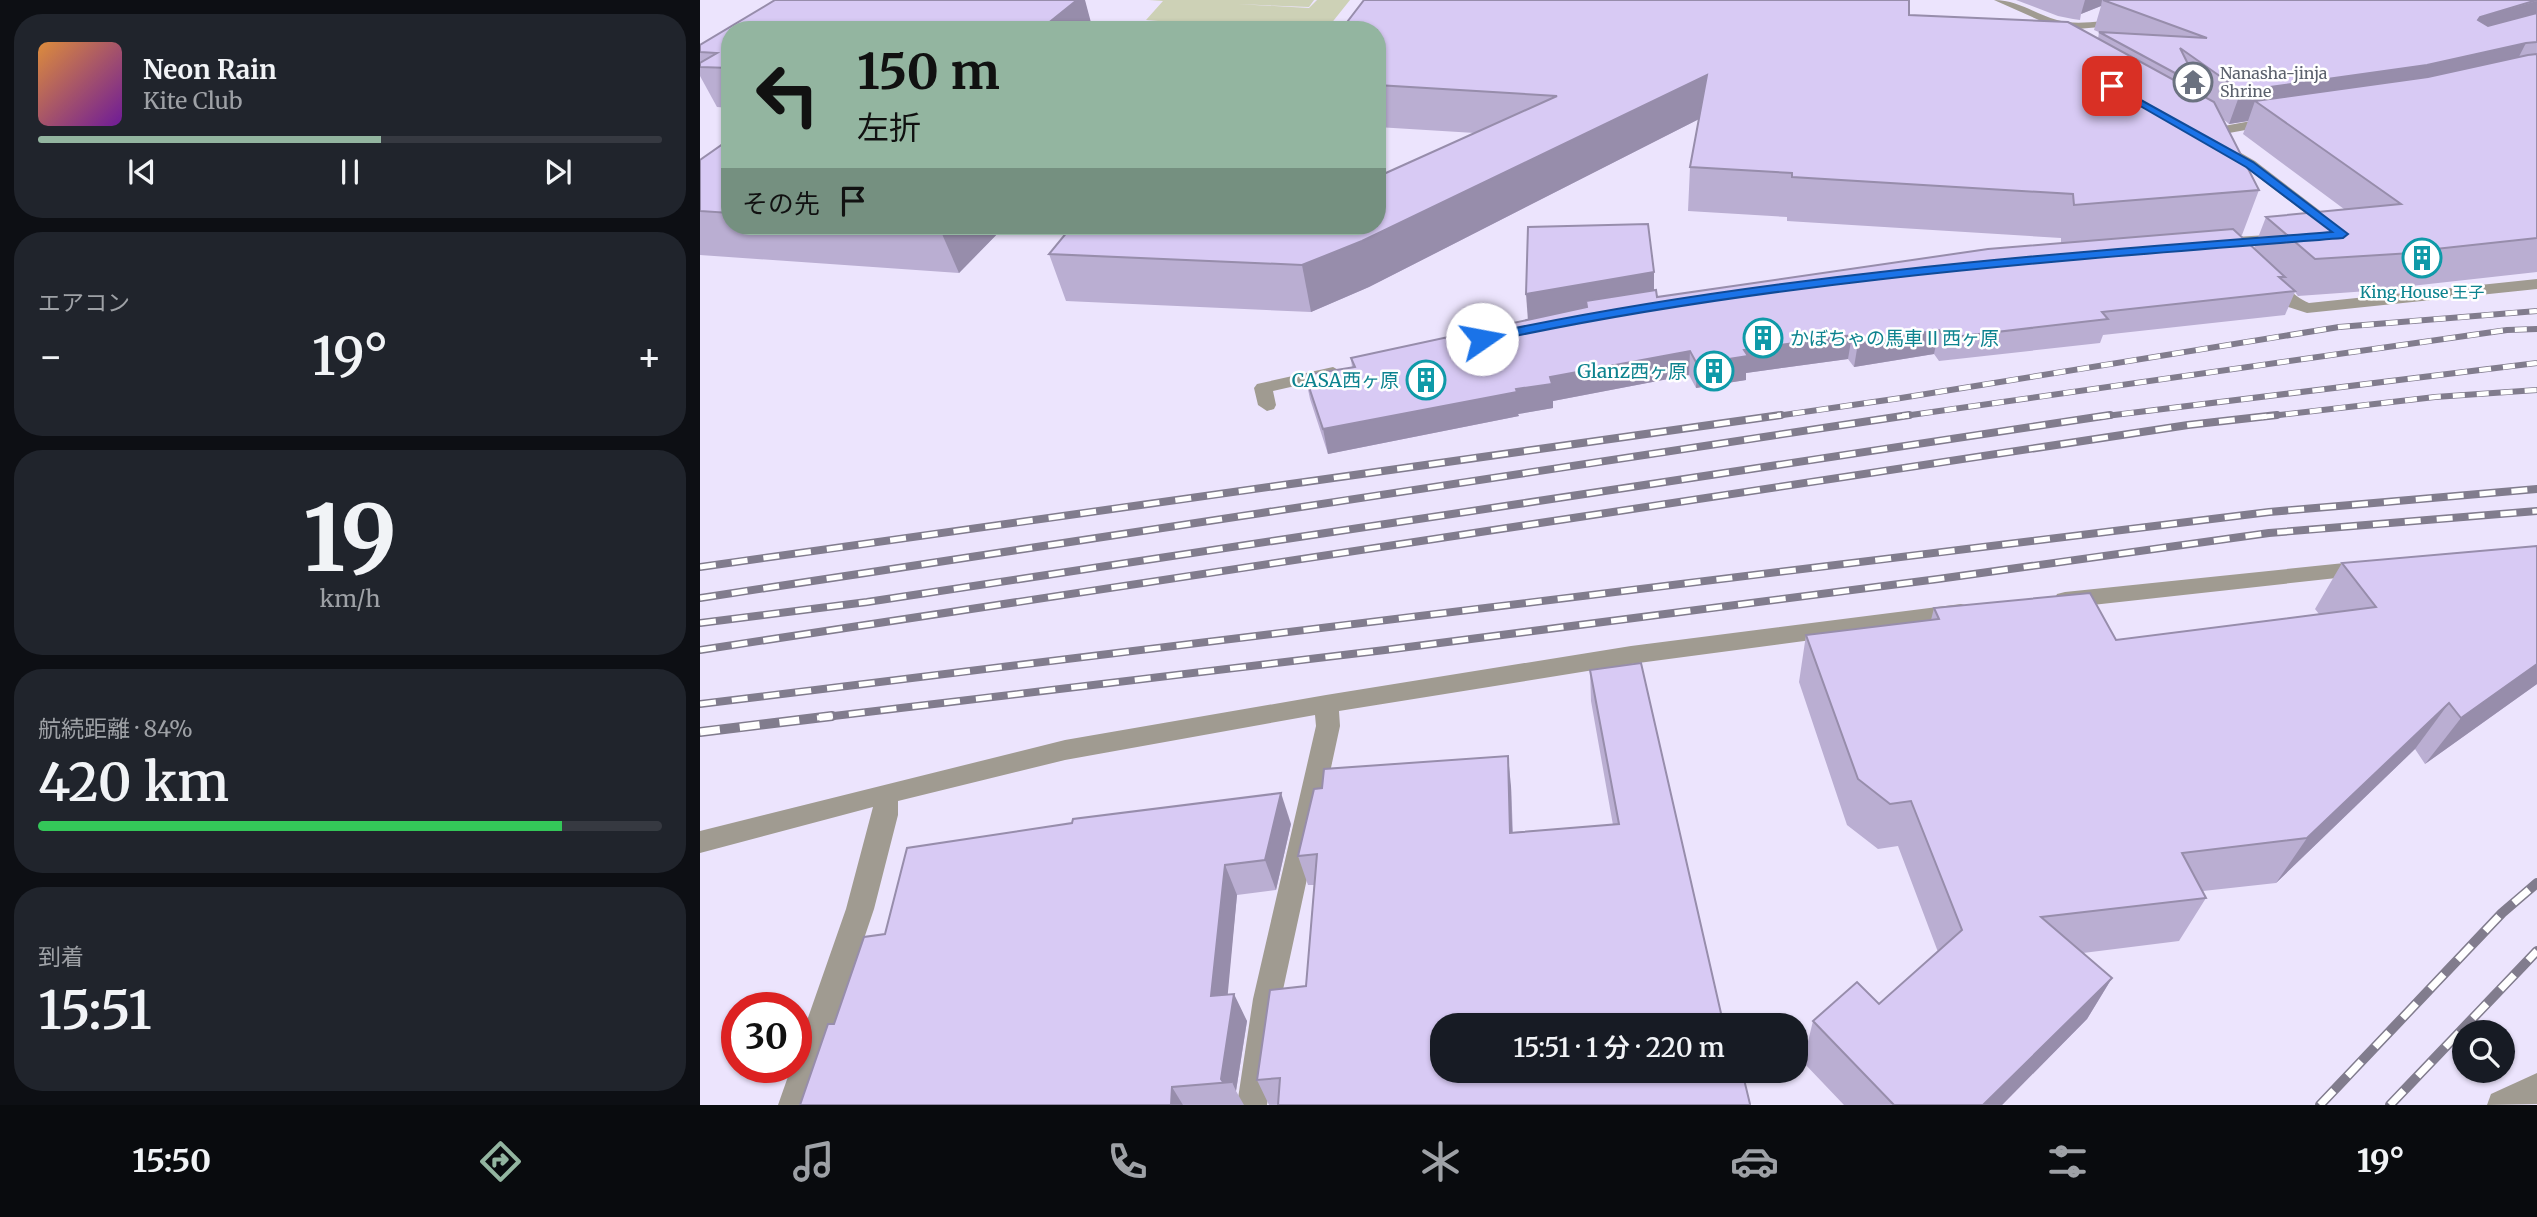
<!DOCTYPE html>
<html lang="ja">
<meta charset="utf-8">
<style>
:root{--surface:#171b24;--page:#20242c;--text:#f1f3f6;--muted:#9ea1a6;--line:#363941;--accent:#93b5a0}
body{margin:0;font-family:Merriweather,"Noto Sans JP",serif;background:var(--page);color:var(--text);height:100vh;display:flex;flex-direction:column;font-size:26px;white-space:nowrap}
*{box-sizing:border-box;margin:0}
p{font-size:23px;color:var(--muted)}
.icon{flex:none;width:38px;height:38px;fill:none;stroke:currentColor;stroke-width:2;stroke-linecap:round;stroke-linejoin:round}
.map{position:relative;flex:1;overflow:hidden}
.panel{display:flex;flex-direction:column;gap:14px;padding:14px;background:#0d0f14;width:700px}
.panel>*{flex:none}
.top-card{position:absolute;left:21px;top:21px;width:665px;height:214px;border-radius:28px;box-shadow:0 2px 5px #0004;background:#93b5a0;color:#111;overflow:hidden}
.controls{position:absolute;left:1752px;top:1020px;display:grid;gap:14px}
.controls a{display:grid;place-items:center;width:63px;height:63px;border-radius:50%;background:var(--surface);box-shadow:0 2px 5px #0004;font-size:35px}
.speed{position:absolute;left:21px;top:992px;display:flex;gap:14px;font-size:35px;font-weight:700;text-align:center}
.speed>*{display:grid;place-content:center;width:91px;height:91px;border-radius:50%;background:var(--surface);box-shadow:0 2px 5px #0004;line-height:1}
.speed .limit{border:10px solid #d22;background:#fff;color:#111}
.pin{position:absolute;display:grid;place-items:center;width:60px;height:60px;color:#fff;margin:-30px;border-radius:14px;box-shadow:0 4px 10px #0006}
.me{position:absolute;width:77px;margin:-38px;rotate:78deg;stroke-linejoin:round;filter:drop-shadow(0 0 5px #0008)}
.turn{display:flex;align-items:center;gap:24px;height:147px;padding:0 21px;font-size:32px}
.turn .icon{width:91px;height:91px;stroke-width:2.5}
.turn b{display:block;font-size:49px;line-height:60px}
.then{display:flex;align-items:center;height:66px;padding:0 21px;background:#0003;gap:14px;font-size:26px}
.big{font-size:52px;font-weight:600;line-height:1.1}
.panel .tile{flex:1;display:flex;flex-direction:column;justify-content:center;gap:10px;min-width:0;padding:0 24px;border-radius:28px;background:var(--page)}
.panel .dial{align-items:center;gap:0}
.dial b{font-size:91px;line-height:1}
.song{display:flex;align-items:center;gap:21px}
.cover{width:84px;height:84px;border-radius:10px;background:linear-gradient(135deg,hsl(30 70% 55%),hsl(280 70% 35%))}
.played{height:7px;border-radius:4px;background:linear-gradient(90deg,var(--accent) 55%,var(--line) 55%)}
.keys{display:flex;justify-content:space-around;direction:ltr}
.heat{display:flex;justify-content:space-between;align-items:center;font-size:38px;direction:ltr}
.charge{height:10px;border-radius:5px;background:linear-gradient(90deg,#34c759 84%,var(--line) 0)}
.trip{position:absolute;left:730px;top:1013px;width:378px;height:70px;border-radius:28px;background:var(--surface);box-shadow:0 2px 5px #0004;font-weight:600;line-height:70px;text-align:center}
.dock{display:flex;height:112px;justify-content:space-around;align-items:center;background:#090b0e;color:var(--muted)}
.dock .icon{width:49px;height:49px}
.dock .active{color:var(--accent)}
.dock b{font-size:32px;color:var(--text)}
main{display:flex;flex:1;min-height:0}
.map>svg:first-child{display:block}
.green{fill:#cdd1b6}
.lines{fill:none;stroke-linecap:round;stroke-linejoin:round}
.minor{fill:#a09b91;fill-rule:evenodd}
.rail-far2-casing{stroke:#817c8d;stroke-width:6}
.rail-far1-casing{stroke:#817c8d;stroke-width:8}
.rail-casing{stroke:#817c8d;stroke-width:10}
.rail-far2{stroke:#fff;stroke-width:4.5;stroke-dasharray:12;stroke-linecap:butt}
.rail-far1{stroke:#fff;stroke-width:5;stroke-dasharray:16;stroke-linecap:butt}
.rail{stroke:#fff;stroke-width:7;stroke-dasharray:20;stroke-linecap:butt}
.wall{fill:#baaed2;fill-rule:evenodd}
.shaded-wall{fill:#978dab}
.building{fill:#d8caf4;stroke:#978dab;stroke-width:2}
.route{fill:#1a73e8;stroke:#114b97;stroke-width:2}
.labels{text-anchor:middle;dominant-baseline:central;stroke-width:5;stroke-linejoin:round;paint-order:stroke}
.far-worship-label{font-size:16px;fill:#5b616d;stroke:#fff;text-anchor:start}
.far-culture-label{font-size:16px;fill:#0d838f;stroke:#fff}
.culture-label{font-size:19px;fill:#0d838f;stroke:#fff;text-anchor:end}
</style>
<main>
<section class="panel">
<div class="tile">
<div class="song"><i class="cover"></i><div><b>Neon Rain</b><p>Kite Club</p></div></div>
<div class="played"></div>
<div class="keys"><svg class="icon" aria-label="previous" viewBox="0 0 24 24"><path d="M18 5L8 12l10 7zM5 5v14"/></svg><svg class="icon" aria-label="pause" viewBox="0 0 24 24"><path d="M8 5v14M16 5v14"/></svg><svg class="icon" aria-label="next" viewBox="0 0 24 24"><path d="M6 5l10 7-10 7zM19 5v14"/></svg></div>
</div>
<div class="tile"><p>エアコン</p>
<div class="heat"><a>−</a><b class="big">19°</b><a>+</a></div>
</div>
<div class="tile dial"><b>19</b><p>km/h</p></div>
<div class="tile"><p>航続距離 · 84%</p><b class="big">420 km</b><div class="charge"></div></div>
<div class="tile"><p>到着</p><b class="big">15:51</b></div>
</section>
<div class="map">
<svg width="1837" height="1105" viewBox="0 0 1837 1105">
<rect width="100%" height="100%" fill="#ece4fd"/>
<path class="green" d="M449 0H614L609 7 537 4 609 8 617 0H650L626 30H528L508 25 446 20 463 1Z"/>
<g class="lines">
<g class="minor">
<path d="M1294 0C1318 0 1335 14 1357 20 1378 26 1403 20 1424 19L1430 22 1424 25 1377 29 1359 27 1339 37 1333 33 1348 24Z"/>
<path d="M1573 117 1580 121 1578 124 1502 138 1495 134 1502 130Z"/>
<path d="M1520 141 1555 161 1640 226 1643 229 1640 232H1630L1545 167 1515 148 1513 145Z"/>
<path d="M1584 234 1589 236 1592 239 1589 242 1519 248 1511 243 1519 238Z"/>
<path d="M1569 277C1584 281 1593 297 1609 303L1837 279V289L1607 313 1585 306 1563 285 1561 282 1563 279Z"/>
<path d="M633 367 642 372 639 376 573 391 576 405 574 409 567 411 558 405 554 388 557 384Z"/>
<path d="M1664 561 1672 563 1675 568 1672 573 1664 575 1365 608 1357 606 1354 600 1357 594 1365 592Z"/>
<path d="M1261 604 1269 606 1272 612 1269 618 1261 620 931 664 639 711 640 726 581 999 567 1105H537L553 999 616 726 615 715 365 760 198 801V815L174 909 108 1105H78L91 1068H96V1052L146 909 173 807 0 853V831L365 740 626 695 931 646Z"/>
<path d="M1837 1073V1104L1787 1105 1791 1094Z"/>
</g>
<defs>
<g id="rail-far2">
<path d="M1069 417 1201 398 1639 327 1837 311"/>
<path d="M1197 417 1807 330 1837 329"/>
<path d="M1398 417 1837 363"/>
<path d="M1562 417 1735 397 1837 390"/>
</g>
<g id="rail-far1">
<path d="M0 567 1081 415"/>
<path d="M0 598 1209 415"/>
<path d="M0 623 167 602 1410 415"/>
<path d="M0 650 1488 425 1577 415"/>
<path d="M0 704 1569 512 1837 489"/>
<path d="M117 718 685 650 1238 579 1569 533 1837 511"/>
</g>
<g id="rail">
<path d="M0 732 132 716"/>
<path d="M1620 1105 1802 913 1837 883"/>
<path d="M1690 1105 1837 951"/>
</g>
</defs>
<use href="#rail-far2" class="rail-far2-casing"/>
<use href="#rail-far1" class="rail-far1-casing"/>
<use href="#rail" class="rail-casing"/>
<use href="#rail-far2" class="rail-far2"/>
<use href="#rail-far1" class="rail-far1"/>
<use href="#rail" class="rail"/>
</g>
<g class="wall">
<path d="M1316 0H1837V272L1711 286 1710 288 1598 296 1595 292 1585 315 1403 335 1400 343 1239 361 1234 354 1154 367 1148 359 1046 373V380L996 388 989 375 853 401V408L818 414 819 416 628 454 610 399 605 375 652 368 651 358 828 320 954 272V291L957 297 1361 243V238L1087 221V217L988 211 990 167 999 119 669 287 611 312 366 301 349 254 677 226 775 133 677 127V30L1209 15 1398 39 1399 32 1401 33 1394 30 1401 6 1381 14 1380 20 1373 19 1358 16ZM1523 119 1529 124 1548 121 1543 134 1644 209 1566 217 1554 248 1540 235H1542L1559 190Z"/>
<path d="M30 30V108L17 107 0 76V45Z"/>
<path d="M30 139V226H305L259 273 0 255V160Z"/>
<path d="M1642 563 1837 684 1725 764 1715 749 1576 883 1503 891 1506 898 1479 941 1383 953 1412 978 1387 1019 1302 1105H1144L1103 1062 1113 1021 1179 1004 1238 952 1198 846 1178 849 1147 825 1099 682 1106 635 1231 620 1234 608 1416 640 1619 614 1615 609Z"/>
<path d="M890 670 1023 1022 1050 1105H569L557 1080 606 986 614 885H608L598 856 811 786 813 832 913 825 891 701Z"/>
<path d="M591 824 576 890 537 895 527 994 547 1021 536 1091 544 1105H100L134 1024 185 934Z"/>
</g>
<g class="shaded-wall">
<path d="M377 0H385L393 30 346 25Z"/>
<path d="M1385 0H1402L1401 6 1381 14Z"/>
<path d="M1837 1V25L1765 47 1780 17Z"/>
<path d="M1826 43 1810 74 1555 101 1548 121 1529 124 1541 91Z"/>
<path d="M1007 75 1005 116 669 287 611 312 602 265Z"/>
<path d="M241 226H305L259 273 239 227Z"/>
<path d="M954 272V298L828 321 826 294Z"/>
<path d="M1239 330 1234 354 1154 367 1158 343Z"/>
<path d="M1152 335 1148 359 1046 373V380L996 388 997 364 1044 350Z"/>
<path d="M990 351 989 375 853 401V408L818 414 819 416 628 454 623 429 816 389 850 377Z"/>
<path d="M1837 664V684L1725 764 1761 718Z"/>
<path d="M1749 703 1715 749 1576 883 1607 838Z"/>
<path d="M808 756 811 786 813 862 810 833Z"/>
<path d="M581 793 591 824 576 890 565 860Z"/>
<path d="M525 865 537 895 525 1024 511 996Z"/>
<path d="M1412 978 1387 1019 1302 1105H1283Z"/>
<path d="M534 994 547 1021 536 1091 532 1082H523L521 1079Z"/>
<path d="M472 1087 483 1105H471Z"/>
</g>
<g class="building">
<path d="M75 0H377L346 25 428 30H30V68L0 67V63L17 53 0 52V45Z"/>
<path d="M664 0H1209V15L1368 22 1514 102 1559 190 1374 205 1373 194 1092 177V173L990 167 1007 75 662 241 602 265 349 254 372 226H677V177L857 96 677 85V30H641Z"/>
<path d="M1403 0H1837L1780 17 1778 20 1788 26 1837 13V42L1826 43 1727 65 1541 91 1480 48 1499 86 1399 32 1507 38Z"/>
<path d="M1837 54V238L1726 250 1728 252 1615 259 1566 217 1701 204 1555 101 1728 77 1828 55Z"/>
<path d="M30 139V213L0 211V160Z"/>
<path d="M948 224 954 272 826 294 828 227Z"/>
<path d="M214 226H241L239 227Z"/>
<path d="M1533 229 1585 277H1579L1595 291 1402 312 1408 319 1245 338 1239 330 1158 343 1152 335 1044 350 1048 356 997 364 990 351 850 377 852 384 816 389 817 392 623 429 605 375 655 367 651 358 887 307 886 301 956 290 957 297 1288 249Z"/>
<path d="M1837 546V664L1761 718 1749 703 1607 838 1482 853 1506 898 1341 917 1412 978 1283 1105H1194L1113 1021 1157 982 1179 1004 1262 930 1211 801 1190 804 1158 779 1106 635 1239 619 1234 608 1390 593 1416 640 1676 607 1642 563Z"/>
<path d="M941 663 1023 1022 1030 1021 1031 1026H742V1071H1042L1050 1104V1105H578L580 1078 557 1080 570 990 606 986 617 854 598 856 614 789 622 788 624 769 808 756 810 833 919 824 890 670Z"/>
<path d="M581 793 565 860 525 865 511 996 534 994 521 1079 523 1082H532L472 1087 471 1105H100L128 1024H134L164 937 185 934 207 848 372 823 373 819Z"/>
</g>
<path class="route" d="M1412 84 1553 162 1648 234 1643 238C1355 261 1065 281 782 343L776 339 782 335C1061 275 1347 254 1632 232L1546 167 1409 88V84Z"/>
<defs>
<symbol id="temple-ring" viewBox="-11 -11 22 22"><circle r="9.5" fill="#fff" stroke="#6b7280" stroke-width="1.5"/><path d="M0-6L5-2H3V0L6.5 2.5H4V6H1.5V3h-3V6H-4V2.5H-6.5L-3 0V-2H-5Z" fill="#6b7280"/></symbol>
<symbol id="building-ring" viewBox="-11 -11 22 22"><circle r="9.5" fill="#fff" stroke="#0f9aa8" stroke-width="1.5"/><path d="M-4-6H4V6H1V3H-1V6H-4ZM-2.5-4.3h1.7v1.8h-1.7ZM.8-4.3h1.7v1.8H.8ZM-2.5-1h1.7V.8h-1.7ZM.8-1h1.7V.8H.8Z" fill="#0f9aa8"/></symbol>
</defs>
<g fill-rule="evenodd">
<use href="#temple-ring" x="1471" y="60" width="44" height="44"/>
<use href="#building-ring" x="1700" y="236" width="44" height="44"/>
<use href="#building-ring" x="1041" y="316" width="44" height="44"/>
<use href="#building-ring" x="992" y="349" width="44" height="44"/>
<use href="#building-ring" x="704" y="358" width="44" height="44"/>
</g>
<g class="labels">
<g class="far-worship-label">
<text x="1520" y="73">Nanasha-jinja<tspan x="1520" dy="18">Shrine</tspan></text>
</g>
<g class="far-culture-label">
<text x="1722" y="292">King House 王子</text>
</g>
<g class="culture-label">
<text x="1090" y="338" text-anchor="start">かぼちゃの馬車Ⅱ西ヶ原</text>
<text x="987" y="371">Glanz西ヶ原</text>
<text x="699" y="380">CASA西ヶ原</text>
</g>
</g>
</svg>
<div class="controls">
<a><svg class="icon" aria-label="search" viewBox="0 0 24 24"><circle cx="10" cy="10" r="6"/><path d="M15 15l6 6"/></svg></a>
</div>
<div class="speed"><div class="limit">30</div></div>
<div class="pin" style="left:1412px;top:86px;background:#d93025"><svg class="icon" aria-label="arrive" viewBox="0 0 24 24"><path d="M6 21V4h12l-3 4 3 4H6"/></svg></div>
<svg class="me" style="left:782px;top:339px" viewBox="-20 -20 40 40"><circle r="19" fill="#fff"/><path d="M0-13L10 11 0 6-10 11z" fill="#1a73e8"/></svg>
<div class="trip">15:51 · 1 分 · 220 m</div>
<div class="top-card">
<div class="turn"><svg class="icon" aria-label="left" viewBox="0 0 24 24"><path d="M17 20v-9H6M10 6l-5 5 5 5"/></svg><div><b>150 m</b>左折</div></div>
<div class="then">その先<svg class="icon" aria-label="arrive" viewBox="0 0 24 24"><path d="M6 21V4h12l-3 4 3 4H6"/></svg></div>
</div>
</div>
</main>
<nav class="dock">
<b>15:50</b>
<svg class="icon active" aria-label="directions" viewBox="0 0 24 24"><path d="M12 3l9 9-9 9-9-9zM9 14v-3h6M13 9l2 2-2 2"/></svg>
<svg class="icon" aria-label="music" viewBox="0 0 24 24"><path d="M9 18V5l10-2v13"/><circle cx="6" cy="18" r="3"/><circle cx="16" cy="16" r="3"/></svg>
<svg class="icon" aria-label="phone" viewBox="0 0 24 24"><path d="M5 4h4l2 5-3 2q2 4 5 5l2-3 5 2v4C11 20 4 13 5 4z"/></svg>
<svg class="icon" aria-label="climate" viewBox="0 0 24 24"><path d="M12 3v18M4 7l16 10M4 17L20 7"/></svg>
<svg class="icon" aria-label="car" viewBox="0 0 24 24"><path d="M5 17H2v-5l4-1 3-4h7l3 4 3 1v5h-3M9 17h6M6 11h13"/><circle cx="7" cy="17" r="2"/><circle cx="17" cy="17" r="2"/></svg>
<svg class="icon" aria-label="filters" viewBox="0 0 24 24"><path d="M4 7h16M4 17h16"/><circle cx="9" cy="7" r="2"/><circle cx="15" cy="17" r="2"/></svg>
<b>19°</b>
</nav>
